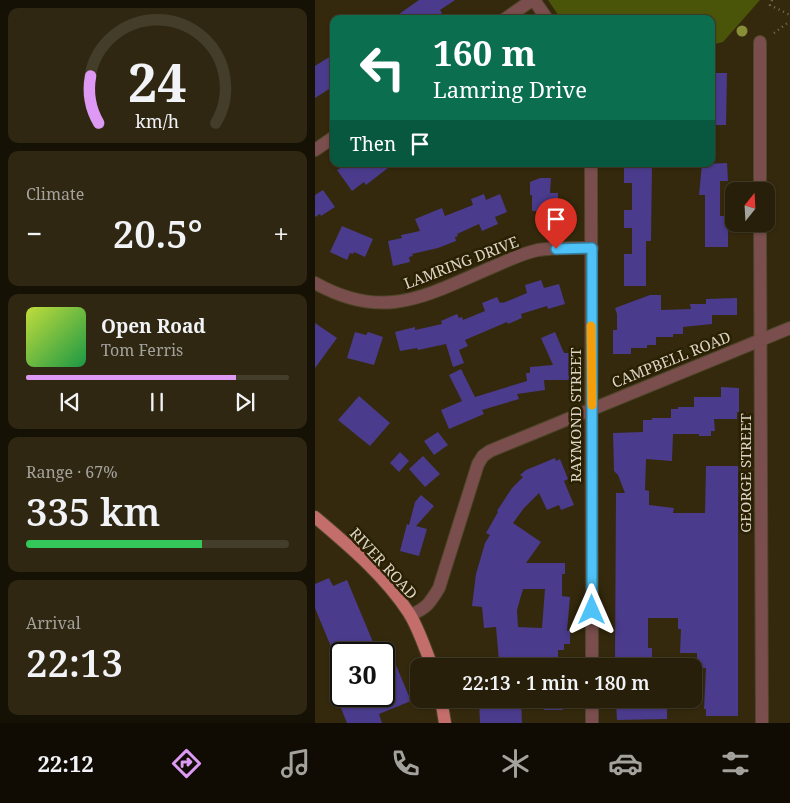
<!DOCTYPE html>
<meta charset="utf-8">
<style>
:root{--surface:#271f09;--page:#2f2712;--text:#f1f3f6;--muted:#a4a29c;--line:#433d2a;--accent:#dd99f4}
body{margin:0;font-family:"Noto Serif",serif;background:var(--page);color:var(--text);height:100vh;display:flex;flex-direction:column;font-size:19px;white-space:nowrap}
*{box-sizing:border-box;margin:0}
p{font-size:16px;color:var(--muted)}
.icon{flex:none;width:28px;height:28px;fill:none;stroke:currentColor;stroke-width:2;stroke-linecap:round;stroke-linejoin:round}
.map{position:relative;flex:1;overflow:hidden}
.side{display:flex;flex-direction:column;gap:8px;padding:8px;background:#151105;width:315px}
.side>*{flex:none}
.banner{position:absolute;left:15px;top:15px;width:385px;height:152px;border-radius:10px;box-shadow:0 1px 4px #0004,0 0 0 1px var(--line);background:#0b6e4f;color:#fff;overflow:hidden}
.needle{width:32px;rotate:18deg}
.controls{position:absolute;left:410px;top:182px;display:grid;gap:10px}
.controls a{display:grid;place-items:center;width:50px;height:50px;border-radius:10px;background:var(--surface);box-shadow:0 1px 4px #0004,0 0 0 1px var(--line);font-size:25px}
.speed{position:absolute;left:15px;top:642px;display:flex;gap:10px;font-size:25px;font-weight:700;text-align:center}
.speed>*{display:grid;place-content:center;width:65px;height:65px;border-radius:50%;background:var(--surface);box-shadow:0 1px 4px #0004,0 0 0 1px var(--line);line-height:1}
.speed .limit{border:2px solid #111;border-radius:8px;background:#fff;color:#111}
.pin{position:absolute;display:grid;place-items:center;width:42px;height:42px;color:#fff;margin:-51px -21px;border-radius:50% 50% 50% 0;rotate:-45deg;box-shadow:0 0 5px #0007}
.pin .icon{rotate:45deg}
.me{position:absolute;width:55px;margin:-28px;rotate:0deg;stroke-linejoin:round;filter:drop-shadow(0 0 4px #0008)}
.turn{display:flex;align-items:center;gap:18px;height:105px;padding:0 20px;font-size:22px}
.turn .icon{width:65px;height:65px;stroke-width:2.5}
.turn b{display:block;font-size:35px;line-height:42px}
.then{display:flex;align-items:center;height:48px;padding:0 20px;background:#0003;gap:10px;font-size:19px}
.big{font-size:38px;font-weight:600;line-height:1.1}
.side .widget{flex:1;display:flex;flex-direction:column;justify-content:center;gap:8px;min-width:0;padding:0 18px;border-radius:10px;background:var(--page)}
.side .dial{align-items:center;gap:0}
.dial svg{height:130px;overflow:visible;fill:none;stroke:var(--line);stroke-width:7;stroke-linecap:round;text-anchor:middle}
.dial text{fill:var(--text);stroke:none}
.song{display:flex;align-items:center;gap:15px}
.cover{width:60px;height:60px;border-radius:8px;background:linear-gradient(135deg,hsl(70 70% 55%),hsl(140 70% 35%))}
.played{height:5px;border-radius:2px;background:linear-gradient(90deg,var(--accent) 80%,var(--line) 80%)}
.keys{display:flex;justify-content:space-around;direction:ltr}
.heat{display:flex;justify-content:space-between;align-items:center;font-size:28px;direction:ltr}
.charge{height:8px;border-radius:4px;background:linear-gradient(90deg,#34c759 67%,var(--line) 0)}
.trip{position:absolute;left:95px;top:658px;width:292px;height:50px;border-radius:10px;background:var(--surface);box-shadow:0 1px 4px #0004,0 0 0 1px var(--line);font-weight:600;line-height:50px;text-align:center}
.tab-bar{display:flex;height:80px;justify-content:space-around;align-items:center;background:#100c04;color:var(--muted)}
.tab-bar .icon{width:35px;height:35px}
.tab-bar .active{color:var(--accent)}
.tab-bar b{font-size:22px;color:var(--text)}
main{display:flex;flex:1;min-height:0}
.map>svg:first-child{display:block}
.green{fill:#4b5509}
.building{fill:#4a3b8c;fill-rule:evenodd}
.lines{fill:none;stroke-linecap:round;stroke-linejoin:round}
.minor-casing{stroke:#4f452a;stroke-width:14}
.primary-casing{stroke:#4f452a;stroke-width:14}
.path{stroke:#7c735c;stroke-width:2.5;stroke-dasharray:1 4;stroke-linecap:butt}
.minor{stroke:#794e4c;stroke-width:12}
.primary{stroke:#c46e6c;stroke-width:12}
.tree{fill:#878e37}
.route-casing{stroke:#337fa1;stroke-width:12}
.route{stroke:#4fc3f7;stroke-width:9}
.slow{stroke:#f59e0b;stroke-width:9}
.labels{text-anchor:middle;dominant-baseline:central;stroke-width:5;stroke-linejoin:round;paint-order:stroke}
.street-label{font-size:15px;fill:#dcd5c5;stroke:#2a2003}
</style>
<main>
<section class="side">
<div class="widget dial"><svg viewBox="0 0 100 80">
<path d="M14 69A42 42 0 1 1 86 69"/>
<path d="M14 69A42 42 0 0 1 9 40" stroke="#dd99f4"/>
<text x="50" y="56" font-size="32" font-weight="700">24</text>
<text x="50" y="72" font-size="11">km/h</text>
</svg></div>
<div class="widget"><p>Climate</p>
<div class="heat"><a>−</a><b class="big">20.5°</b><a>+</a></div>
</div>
<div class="widget">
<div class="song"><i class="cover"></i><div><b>Open Road</b><p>Tom Ferris</p></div></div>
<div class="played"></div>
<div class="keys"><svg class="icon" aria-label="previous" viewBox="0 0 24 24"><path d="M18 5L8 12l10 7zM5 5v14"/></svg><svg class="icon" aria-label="pause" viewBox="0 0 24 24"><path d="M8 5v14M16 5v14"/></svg><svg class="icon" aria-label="next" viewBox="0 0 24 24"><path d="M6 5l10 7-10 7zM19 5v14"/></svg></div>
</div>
<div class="widget"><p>Range · 67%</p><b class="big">335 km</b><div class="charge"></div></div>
<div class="widget"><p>Arrival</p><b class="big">22:13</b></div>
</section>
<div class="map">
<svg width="475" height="723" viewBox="0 0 475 723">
<rect width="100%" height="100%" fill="#34290c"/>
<path class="green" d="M233 0H445L408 42 396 45V19H246Z"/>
<g class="building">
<path d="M104 0H140L125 10 127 13 119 19H77Z"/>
<path d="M19 54V86L0 98V66Z"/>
<path d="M396 73H412L411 125H396Z"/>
<path d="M412 163 413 181H405V216H413V247H390V195H384L387 164Z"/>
<path d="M32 164H78L51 185 49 182 37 191 22 170Z"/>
<path d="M309 165H337L336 241H331V286H309V254H317V228H309V210H317V183H309Z"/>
<path d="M225 178H236L235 193H243V211H217V195H215V182Z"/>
<path d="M8 190 20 207 6 216 5 214 0 217V195Z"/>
<path d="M169 194 171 200 185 194 192 212 180 217 183 224 167 231 164 224 142 234 143 236 140 237 141 241 123 248 97 254 98 256 94 257 95 262 78 266 73 241 87 238 86 235 105 231 100 219 127 208 130 216 158 205 156 199Z"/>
<path d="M27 226 58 239 50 257 39 252 38 254 35 253 32 260 15 252Z"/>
<path d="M226 280 229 288 244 284 250 304 233 309 232 306 206 314 207 318 193 324 192 322 150 340 153 346 144 350 149 363 138 367 131 344 103 350 102 348 85 351 80 332 100 327V330L127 324 126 321 142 314 144 318 147 317 148 320 170 311 167 303 182 297 185 303 187 302 188 303 212 293 210 285Z"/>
<path d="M335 295H346V310L376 309 375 304H391V299L422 298V315H397V324L368 327V334H358V337H341V345H332V348H316V354H298V330H302V314L300 308Z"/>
<path d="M0 323 22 338 0 368Z"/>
<path d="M40 332 51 335 53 332 68 337 59 365 32 358Z"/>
<path d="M240 332 249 353H254L255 380H229L230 390 202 394 204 399 167 410 169 414 134 429 126 410 147 401 134 375 146 369 160 397 212 381 211 373H215V367L238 365 226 338Z"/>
<path d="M406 387 424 388V412H422V419H399L400 431H396V436H384V434H358L357 461 331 459 330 490 334 491V505L359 508 358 513H390L391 466H423V716H391V709H389L391 668H382V653H365L366 629H363V618H333V648H337V666H302V660H300L301 493H310L303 475 299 471 298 433 328 432V420H337V418H356V409H363V407H379V397H406Z"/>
<path d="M44 396 75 423 55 446 23 420Z"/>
<path d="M123 432 133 445 119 455 109 441Z"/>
<path d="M85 452 94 461 84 472 75 463Z"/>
<path d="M108 456 125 474 110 487 94 469Z"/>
<path d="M240 458 241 461 245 459 253 479 249 481 259 505 246 510 244 505 232 510 224 493 209 508 198 523 226 542 211 563H250V574H247V596L255 597 252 631H255V644H249V650H243V658H205L206 666H193V661H184L181 627 169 628 167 607 157 606 161 574 170 543 175 535 171 533 183 512 182 511 197 488 208 477 205 475 211 470ZM208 589H230L227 628 203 627 202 610Z"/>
<path d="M106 495 119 506 101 526 112 529 104 556 85 551 92 524 94 525 100 502Z"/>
<path d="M14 578 18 586 32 580 63 654H19L0 608V584Z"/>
<path d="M78 658 96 701 64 714 67 723H32L21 696H69V662Z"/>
<path d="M164 699H206L207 723H165Z"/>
<path d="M229 699H247L248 710H229Z"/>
<path d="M301 702H352V719L302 720Z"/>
</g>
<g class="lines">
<defs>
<g id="minor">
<path d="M219 0 232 19"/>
<path d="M190 19 217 0"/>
<path d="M445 42V191"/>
<path d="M0 150 19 137"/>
<path d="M276 164 277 666"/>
<path d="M445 224 447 723"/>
<path d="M0 283C71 323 113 294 180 266 194 260 208 253 223 250 240 247 259 248 277 248"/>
<path d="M95 615C111 609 115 603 124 588L163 464 168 456 175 451 475 328"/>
<path d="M277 699V723"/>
</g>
<g id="primary">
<path d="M0 517C34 546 69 575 94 613 104 629 110 649 117 666"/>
<path d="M126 699 130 723"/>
</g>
</defs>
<use href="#minor" class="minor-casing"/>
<use href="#primary" class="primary-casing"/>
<g class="path">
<path d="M457 0 455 5 475 15"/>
<path d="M459 33 475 21"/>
</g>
<use href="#minor" class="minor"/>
<use href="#primary" class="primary"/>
</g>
<circle class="tree" cx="427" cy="31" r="5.5"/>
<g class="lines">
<defs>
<path id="route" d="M241 249 277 248V610"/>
</defs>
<use href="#route" class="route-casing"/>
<use href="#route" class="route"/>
<path class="slow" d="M276 326 277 405"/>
</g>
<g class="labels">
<g class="street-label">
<text transform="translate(146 262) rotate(-21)">LAMRING DRIVE</text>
<text transform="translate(356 359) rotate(-22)">CAMPBELL ROAD</text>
<text transform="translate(260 415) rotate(-90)">RAYMOND STREET</text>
<text transform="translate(430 473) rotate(-90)">GEORGE STREET</text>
<text transform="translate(69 563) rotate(47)">RIVER ROAD</text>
</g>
</g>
</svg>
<div class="controls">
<a><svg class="needle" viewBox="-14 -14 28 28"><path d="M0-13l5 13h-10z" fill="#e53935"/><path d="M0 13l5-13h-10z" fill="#a4a29c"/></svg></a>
</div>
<div class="speed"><div class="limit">30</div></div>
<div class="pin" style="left:241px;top:249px;background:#d93025"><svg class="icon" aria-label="arrive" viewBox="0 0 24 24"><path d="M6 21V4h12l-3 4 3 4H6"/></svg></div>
<svg class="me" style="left:277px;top:610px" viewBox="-20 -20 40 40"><path d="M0-17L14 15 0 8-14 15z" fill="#4fc3f7" stroke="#fff" stroke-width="4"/></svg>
<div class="trip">22:13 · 1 min · 180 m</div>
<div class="banner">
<div class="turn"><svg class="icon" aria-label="left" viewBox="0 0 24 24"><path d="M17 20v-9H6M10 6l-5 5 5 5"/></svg><div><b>160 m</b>Lamring Drive</div></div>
<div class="then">Then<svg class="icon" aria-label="arrive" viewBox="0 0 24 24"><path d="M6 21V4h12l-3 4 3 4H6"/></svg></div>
</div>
</div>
</main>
<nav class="tab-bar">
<b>22:12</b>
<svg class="icon active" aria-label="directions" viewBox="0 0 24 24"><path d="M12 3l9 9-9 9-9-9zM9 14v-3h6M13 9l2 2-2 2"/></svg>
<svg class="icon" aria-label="music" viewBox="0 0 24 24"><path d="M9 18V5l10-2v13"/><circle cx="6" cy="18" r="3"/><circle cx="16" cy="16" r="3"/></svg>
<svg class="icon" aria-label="phone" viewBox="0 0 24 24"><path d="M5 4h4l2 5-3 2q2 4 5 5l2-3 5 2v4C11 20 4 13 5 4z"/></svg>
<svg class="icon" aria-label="climate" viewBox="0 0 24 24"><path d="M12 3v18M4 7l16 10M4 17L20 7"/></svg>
<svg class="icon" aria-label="car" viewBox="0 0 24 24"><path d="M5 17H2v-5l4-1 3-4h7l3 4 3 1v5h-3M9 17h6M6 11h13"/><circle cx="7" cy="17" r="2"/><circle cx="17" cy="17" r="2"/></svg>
<svg class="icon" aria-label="filters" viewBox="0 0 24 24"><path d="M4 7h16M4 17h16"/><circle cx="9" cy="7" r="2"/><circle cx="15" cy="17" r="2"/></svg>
</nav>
